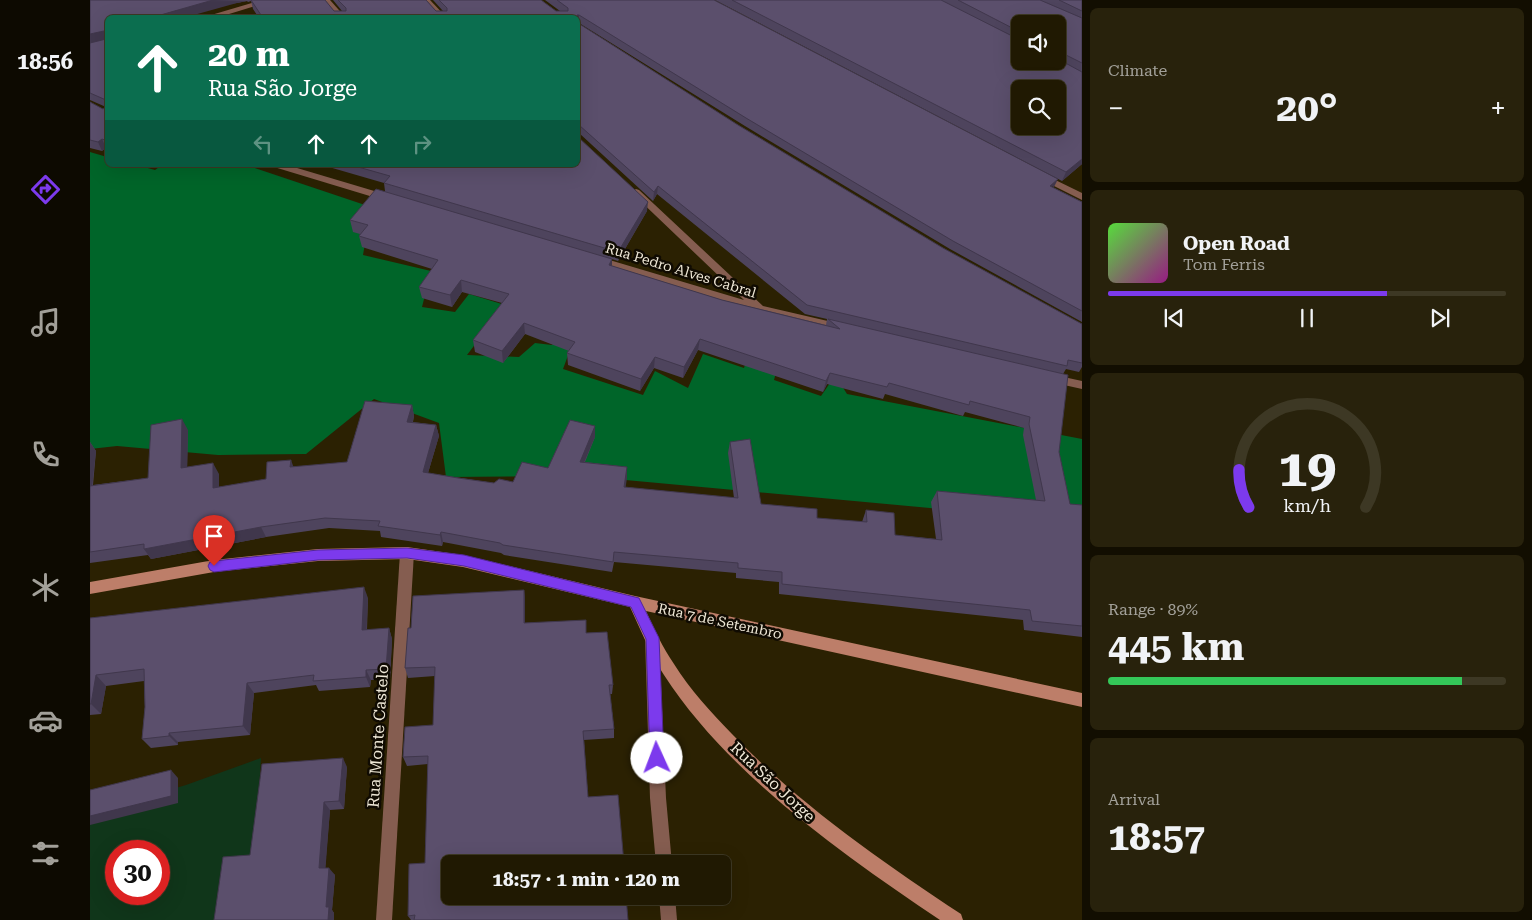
<!DOCTYPE html>
<meta charset="utf-8">
<style>
:root{--surface:#201902;--page:#28220c;--text:#f1f3f6;--muted:#a2a099;--line:#3d3824;--accent:#7c3aed}
body{margin:0;font-family:"Roboto Serif",serif;background:var(--page);color:var(--text);height:100vh;display:flex;flex-direction:column;font-size:19px;white-space:nowrap}
*{box-sizing:border-box;margin:0}
p{font-size:16px;color:var(--muted)}
.icon{flex:none;width:28px;height:28px;fill:none;stroke:currentColor;stroke-width:2;stroke-linecap:round;stroke-linejoin:round}
.map{position:relative;flex:1;overflow:hidden}
.side{display:flex;flex-direction:column;gap:8px;padding:8px;background:#120e01;width:450px}
.side>*{flex:none}
.top-card{position:absolute;left:15px;top:15px;width:475px;height:152px;border-radius:8px;box-shadow:0 5px 20px #0002,0 0 0 1px var(--line);background:#0b6e4f;color:#fff;overflow:hidden}
.controls{position:absolute;left:921px;top:15px;display:grid;gap:10px}
.controls a{display:grid;place-items:center;width:55px;height:55px;border-radius:8px;background:var(--surface);box-shadow:0 5px 20px #0002,0 0 0 1px var(--line);font-size:25px}
.speed{position:absolute;left:15px;top:840px;display:flex;gap:10px;font-size:25px;font-weight:700;text-align:center}
.speed>*{display:grid;place-content:center;width:65px;height:65px;border-radius:50%;background:var(--surface);box-shadow:0 5px 20px #0002,0 0 0 1px var(--line);line-height:1}
.speed .limit{border:8px solid #d22;background:#fff;color:#111}
.pin{position:absolute;display:grid;place-items:center;width:42px;height:42px;color:#fff;margin:-51px -21px;border-radius:50% 50% 50% 0;rotate:-45deg;box-shadow:0 0 5px #0007}
.pin .icon{rotate:45deg}
.me{position:absolute;width:55px;margin:-28px;rotate:358deg;stroke-linejoin:round;filter:drop-shadow(0 0 4px #0008)}
.turn{display:flex;align-items:center;gap:18px;height:105px;padding:0 20px;font-size:22px}
.turn .icon{width:65px;height:65px;stroke-width:2.5}
.turn b{display:block;font-size:35px;line-height:42px}
.lanes{display:flex;align-items:center;height:48px;padding:0 20px;background:#0003;justify-content:center;gap:25px;direction:ltr}
.lanes .off{opacity:.35}
.big{font-size:38px;font-weight:700;line-height:1.1}
.side .tile{flex:1;display:flex;flex-direction:column;justify-content:center;gap:8px;min-width:0;padding:0 18px;border-radius:8px;background:var(--page)}
.side .dial{align-items:center;gap:0}
.dial svg{height:130px;overflow:visible;fill:none;stroke:var(--line);stroke-width:7;stroke-linecap:round;text-anchor:middle}
.dial text{fill:var(--text);stroke:none}
.song{display:flex;align-items:center;gap:15px}
.cover{width:60px;height:60px;border-radius:8px;background:linear-gradient(135deg,hsl(110 70% 55%),hsl(310 70% 35%))}
.played{height:5px;border-radius:2px;background:linear-gradient(90deg,var(--accent) 70%,var(--line) 70%)}
.keys{display:flex;justify-content:space-around;direction:ltr}
.heat{display:flex;justify-content:space-between;align-items:center;font-size:28px;direction:ltr}
.charge{height:8px;border-radius:4px;background:linear-gradient(90deg,#34c759 89%,var(--line) 0)}
.trip{position:absolute;left:351px;top:855px;width:290px;height:50px;border-radius:8px;background:var(--surface);box-shadow:0 5px 20px #0002,0 0 0 1px var(--line);font-weight:700;line-height:50px;text-align:center}
main{display:flex;flex:1;min-height:0}
.tabs{display:flex;flex-direction:column;width:90px;justify-content:space-around;align-items:center;background:#0d0a01;color:var(--muted)}
.tabs .icon{width:35px;height:35px}
.tabs .on{color:var(--accent)}
.tabs b{font-size:22px;color:var(--text)}
.map>svg:first-child{display:block}
.green{fill:#10361a;fill-rule:evenodd}
.forest{fill:#006529}
.lines{fill:none;stroke-linecap:round;stroke-linejoin:round}
.minor{fill:#855d50;fill-rule:evenodd}
.secondary{fill:#bd7e69;fill-rule:evenodd}
.wall{fill:#4e445d;fill-rule:evenodd}
.shaded-wall{fill:#40374c}
.building{fill:#5b4f6c;stroke:#40374c;fill-rule:evenodd}
.route{fill:#7c3aed;stroke:#51269a}
.labels{text-anchor:middle;dominant-baseline:central;stroke-width:5;stroke-linejoin:round;paint-order:stroke}
.street-label{font-size:14px;fill:#efe8d7;stroke:#100b02}
.near-street-label{font-size:16px;fill:#efe8d7;stroke:#100b02}
</style>
<main>
<nav class="tabs">
<b>18:56</b>
<svg class="icon on" aria-label="directions" viewBox="0 0 24 24"><path d="M12 3l9 9-9 9-9-9zM9 14v-3h6M13 9l2 2-2 2"/></svg>
<svg class="icon" aria-label="music" viewBox="0 0 24 24"><path d="M9 18V5l10-2v13"/><circle cx="6" cy="18" r="3"/><circle cx="16" cy="16" r="3"/></svg>
<svg class="icon" aria-label="phone" viewBox="0 0 24 24"><path d="M5 4h4l2 5-3 2q2 4 5 5l2-3 5 2v4C11 20 4 13 5 4z"/></svg>
<svg class="icon" aria-label="climate" viewBox="0 0 24 24"><path d="M12 3v18M4 7l16 10M4 17L20 7"/></svg>
<svg class="icon" aria-label="car" viewBox="0 0 24 24"><path d="M5 17H2v-5l4-1 3-4h7l3 4 3 1v5h-3M9 17h6M6 11h13"/><circle cx="7" cy="17" r="2"/><circle cx="17" cy="17" r="2"/></svg>
<svg class="icon" aria-label="filters" viewBox="0 0 24 24"><path d="M4 7h16M4 17h16"/><circle cx="9" cy="7" r="2"/><circle cx="15" cy="17" r="2"/></svg>
</nav>
<div class="map">
<svg width="992" height="920" viewBox="0 0 992 920">
<rect width="100%" height="100%" fill="#2b2102"/>
<path class="green" d="M171 758 165 858 128 920H0V813L96 785ZM26 851H69V894H26Z"/>
<path class="forest" d="M0 152 17 157 18 165H47L65 170 72 165H156L281 207 273 255 341 271 332 307 365 312 379 294 415 305 377 355 429 357 445 343 462 345 470 334 483 342 473 369 553 395 565 371 598 388 613 354 654 368 658 354 688 365 684 380 731 396 740 383 752 386 757 394 992 439V522L492 476 356 477 349 423 284 399 216 454 128 455 27 446 0 449Z"/>
<g class="lines">
<g class="minor">
<path d="M172 0H185L126 18H111Z"/>
<path d="M232 0H240L256 18H247Z"/>
<path d="M331 0H340L357 18H348Z"/>
<path d="M182 165H197L301 196 302 198 301 200H293L184 167Z"/>
<path d="M951 173 992 193V200L948 178V174Z"/>
<path d="M546 189 549 190 673 306 755 325 757 328 755 331 751 332 670 313 502 263 501 260 502 257 506 256 654 300 543 194 541 192Z"/>
<path d="M960 374 992 381V389L956 381 954 378 956 375Z"/>
<path d="M317 547 322 549 324 553 302 920H286L310 553 312 549Z"/>
<path d="M562 633 567 634 569 639 576 798 582 864H566L560 798 555 639 557 634Z"/>
<path d="M569 896H585L587 920H571Z"/>
</g>
<path class="secondary" d="M317 547 373 555 545 596 992 693V707L556 611C564 629 573 648 584 664 600 690 621 712 642 734 710 805 790 860 871 914L873 920H850C753 855 638 774 574 675 560 654 551 630 540 607L373 567 317 559 228 561 124 572 0 594V582L124 560 228 549Z"/>
</g>
<g class="wall">
<path d="M0 0H235L244 11H252L243 0H336L346 11H353L343 0H451L466 11H470L455 0H624L964 188 992 202V322L860 249 655 126 489 23 488 24 648 125 853 248 992 324V367L989 372 976 369 973 374 969 452 980 504 992 505V637L934 630 933 620 689 594V582L646 578V573L524 562 522 572 414 555 411 553 353 542 352 546 291 537 290 531 239 528 176 537 61 559 58 555 0 563V442L6 451 3 485 58 478 98 430 97 467 129 474V487L176 479 204 467 257 462 322 405 324 416 323 422 346 425 349 436 338 473 404 483 423 482 458 468 505 437 495 462 537 467 535 487 644 498 638 453 640 442 671 504 727 518 772 522 776 510 805 535 846 539 841 502 847 491 946 500 933 435 934 428 875 412 873 416 795 394 793 399 737 384 733 392 608 350 593 378 564 368 550 391 478 365 477 353 479 351 435 334 413 363 385 352 383 340 412 303 372 292 362 307 332 298 329 287 342 269 272 247 269 236 270 234 263 232 260 220 295 191 294 183 232 165H488L557 211 528 261 522 259V266L632 300 736 325 737 319 715 314 567 194 563 201 489 133 488 134V18H169L163 9 161 1 158 2 157 1 147 3 18 18V149L16 148 12 151 0 148V102L13 109 16 107 0 100Z"/>
<path d="M625 0H992V164L972 181ZM930 24H968V61H930Z"/>
<path d="M434 590 435 600V623L496 633 523 685 522 694H520L524 729V738L494 740 498 797 538 920H321L318 916 335 863 338 764 317 766 313 757 343 725 345 676 318 678 315 668 321 628Z"/>
<path d="M278 598 277 630 299 628 302 639 300 679 281 680 280 687 229 691 226 685 164 693 160 735 88 742V745L61 748 52 739 55 707 54 681 16 686 11 714 0 715V618Z"/>
<path d="M257 767 254 809 240 810 235 868 245 875 242 910 244 913V920H124L160 855Z"/>
</g>
<g class="shaded-wall">
<path d="M123 0 157 1 147 3 93 18H60Z"/>
<path d="M487 15H489V23L488 24V18H487Z"/>
<path d="M14 31 18 39 0 43V34Z"/>
<path d="M488 125H489V133L488 134Z"/>
<path d="M12 139 16 148 12 151 8 142Z"/>
<path d="M992 159V164L972 181 976 172Z"/>
<path d="M968 179 964 187 960 186Z"/>
<path d="M568 186 567 194 563 201 564 192Z"/>
<path d="M558 202 557 211 528 261V252Z"/>
<path d="M522 259V270L519 265Z"/>
<path d="M371 280 372 292 362 307 360 295Z"/>
<path d="M434 323 435 334 413 363 412 351Z"/>
<path d="M610 339 608 350 593 378 594 367Z"/>
<path d="M565 357 564 368 550 391 551 379Z"/>
<path d="M740 373 737 384 733 392 736 381Z"/>
<path d="M322 405 324 416 320 433 317 422Z"/>
<path d="M92 419 98 430 97 479 91 468Z"/>
<path d="M346 425 349 436 335 483 333 472Z"/>
<path d="M505 426V437L490 472V462Z"/>
<path d="M0 442 6 451 1 497 0 495Z"/>
<path d="M201 460 205 471 200 467Z"/>
<path d="M123 463 129 474V499L123 488Z"/>
<path d="M537 467V478L534 498V487Z"/>
<path d="M171 527 176 537 61 559 54 549Z"/>
<path d="M351 532 353 542 352 546 350 535Z"/>
<path d="M274 587 278 598 276 641 272 630Z"/>
<path d="M434 590 435 600V633L434 623Z"/>
<path d="M299 628 302 639 300 679 296 669Z"/>
<path d="M276 670 281 680 280 687 276 677Z"/>
<path d="M6 675 16 686 11 714 1 704Z"/>
<path d="M157 683 164 693 160 735 153 726Z"/>
<path d="M79 733 88 742V745L79 736Z"/>
<path d="M253 758 257 767 254 809 249 801Z"/>
<path d="M81 770 88 778V803L0 825V816Z"/>
<path d="M234 802 240 810 235 875 229 868Z"/>
<path d="M239 868 245 875 242 910 244 913V920H238L236 907Z"/>
</g>
<g class="building">
<path d="M0 0H123L60 18H18V141L12 139 8 142 0 140V102L13 109 16 107V100L0 93V43L16 39V33L14 31 0 34Z"/>
<path d="M161 0H235L244 11H256V8L248 0H336L346 11H357V8L349 0H451L466 11H478V8L467 0H624L968 179 960 186 992 202V311L863 241 656 118 489 15H487V18H173Z"/>
<path d="M642 0H851L930 40V61H968V59L992 72V159L976 172ZM930 89H968V126H930Z"/>
<path d="M868 0H950L992 18V63L968 51V24H930V32Z"/>
<path d="M969 0H992V11Z"/>
<path d="M488 23 648 125 853 248 992 324V363L978 360 977 366 717 305 568 186 564 192 489 125H488Z"/>
<path d="M488 137 558 202 528 252 294 183 300 176 261 165H488Z"/>
<path d="M286 189 522 259 519 265 632 300 750 329 738 319 978 375 969 452 980 504 992 505V626L942 621 940 610 692 584V572L648 568V563L524 552 523 562 413 545 410 543 351 532 350 535 288 526 290 521 235 518 171 527 54 549V544L0 552V486L58 478 61 425 92 419 91 468 123 463V488L176 479 177 462 201 460 200 467 257 462 275 401 322 405 317 422 346 425 333 472 368 478 404 483 409 479 423 482 432 462 458 468 480 420 505 426 490 462 537 467 534 487 648 498 640 442 660 439 671 504 727 509V518L777 522 776 510 804 513 805 535 852 540 847 491 955 501 939 424 940 417 880 401 879 405 799 383 797 387 740 373 736 381 610 339 594 367 565 357 551 379 477 353 485 342 434 323 412 351 383 340 419 294 371 280 360 295 329 287 348 260 269 236 278 225 260 220Z"/>
<path d="M274 587 272 630 299 628 296 669 276 670V677L223 681 224 675 157 683 153 726 79 733V736L52 739 55 707 54 669 6 675 1 704H0V618Z"/>
<path d="M434 590V623L496 620V633L517 632 523 685H519L524 729 493 731 498 797 528 795 534 864H360V896H536L538 920H324L325 915 318 916 319 864 335 863 338 756 313 757 315 727 343 725 345 667 315 668 318 628H321L323 596Z"/>
<path d="M253 758 249 801 234 802 229 868H239L236 907H239L238 920H124L133 857 160 855 172 764Z"/>
<path d="M81 770V796L0 816V790Z"/>
</g>
<path class="route" d="M317 548 374 555 549 598 569 638 574 758 572 763 567 765 562 763 560 758 556 639 541 607 374 566 317 558 228 560 124 572 120 570 118 566 120 562 124 561 228 550Z"/>
<g class="labels">
<g class="street-label">
<text transform="translate(591 270) rotate(17)">Rua Pedro Alves Cabral</text>
<text transform="translate(630 621) rotate(12)">Rua 7 de Setembro</text>
</g>
<g class="near-street-label">
<text transform="translate(288 736) rotate(-86)">Rua Monte Castelo</text>
<text transform="translate(683 782) rotate(43)">Rua São Jorge</text>
</g>
</g>
</svg>
<div class="controls">
<a><svg class="icon" aria-label="sound" viewBox="0 0 24 24"><path d="M4 9h4l5-4v14l-5-4H4zM17 9q2 3 0 6"/></svg></a>
<a><svg class="icon" aria-label="search" viewBox="0 0 24 24"><circle cx="10" cy="10" r="6"/><path d="M15 15l6 6"/></svg></a>
</div>
<div class="speed"><div class="limit">30</div></div>
<div class="pin" style="left:124px;top:566px;background:#d93025"><svg class="icon" aria-label="arrive" viewBox="0 0 24 24"><path d="M6 21V4h12l-3 4 3 4H6"/></svg></div>
<svg class="me" style="left:567px;top:758px" viewBox="-20 -20 40 40"><circle r="19" fill="#fff"/><path d="M0-13L10 11 0 6-10 11z" fill="#7c3aed"/></svg>
<div class="trip">18:57 · 1 min · 120 m</div>
<div class="top-card">
<div class="turn"><svg class="icon" aria-label="ahead" viewBox="0 0 24 24"><path d="M12 20V5M6 11l6-6 6 6"/></svg><div><b>20 m</b>Rua São Jorge</div></div>
<div class="lanes"><svg class="icon off" aria-label="left" viewBox="0 0 24 24"><path d="M17 20v-9H6M10 6l-5 5 5 5"/></svg><svg class="icon" aria-label="ahead" viewBox="0 0 24 24"><path d="M12 20V5M6 11l6-6 6 6"/></svg><svg class="icon" aria-label="ahead" viewBox="0 0 24 24"><path d="M12 20V5M6 11l6-6 6 6"/></svg><svg class="icon off" aria-label="right" viewBox="0 0 24 24"><path d="M7 20v-9h11M14 6l5 5-5 5"/></svg></div>
</div>
</div>
<section class="side">
<div class="tile"><p>Climate</p>
<div class="heat"><a>−</a><b class="big">20°</b><a>+</a></div>
</div>
<div class="tile">
<div class="song"><i class="cover"></i><div><b>Open Road</b><p>Tom Ferris</p></div></div>
<div class="played"></div>
<div class="keys"><svg class="icon" aria-label="previous" viewBox="0 0 24 24"><path d="M18 5L8 12l10 7zM5 5v14"/></svg><svg class="icon" aria-label="pause" viewBox="0 0 24 24"><path d="M8 5v14M16 5v14"/></svg><svg class="icon" aria-label="next" viewBox="0 0 24 24"><path d="M6 5l10 7-10 7zM19 5v14"/></svg></div>
</div>
<div class="tile dial"><svg viewBox="0 0 100 80">
<path d="M14 69A42 42 0 1 1 86 69"/>
<path d="M14 69A42 42 0 0 1 8 46" stroke="#7c3aed"/>
<text x="50" y="56" font-size="32" font-weight="700">19</text>
<text x="50" y="72" font-size="11">km/h</text>
</svg></div>
<div class="tile"><p>Range · 89%</p><b class="big">445 km</b><div class="charge"></div></div>
<div class="tile"><p>Arrival</p><b class="big">18:57</b></div>
</section>
</main>
